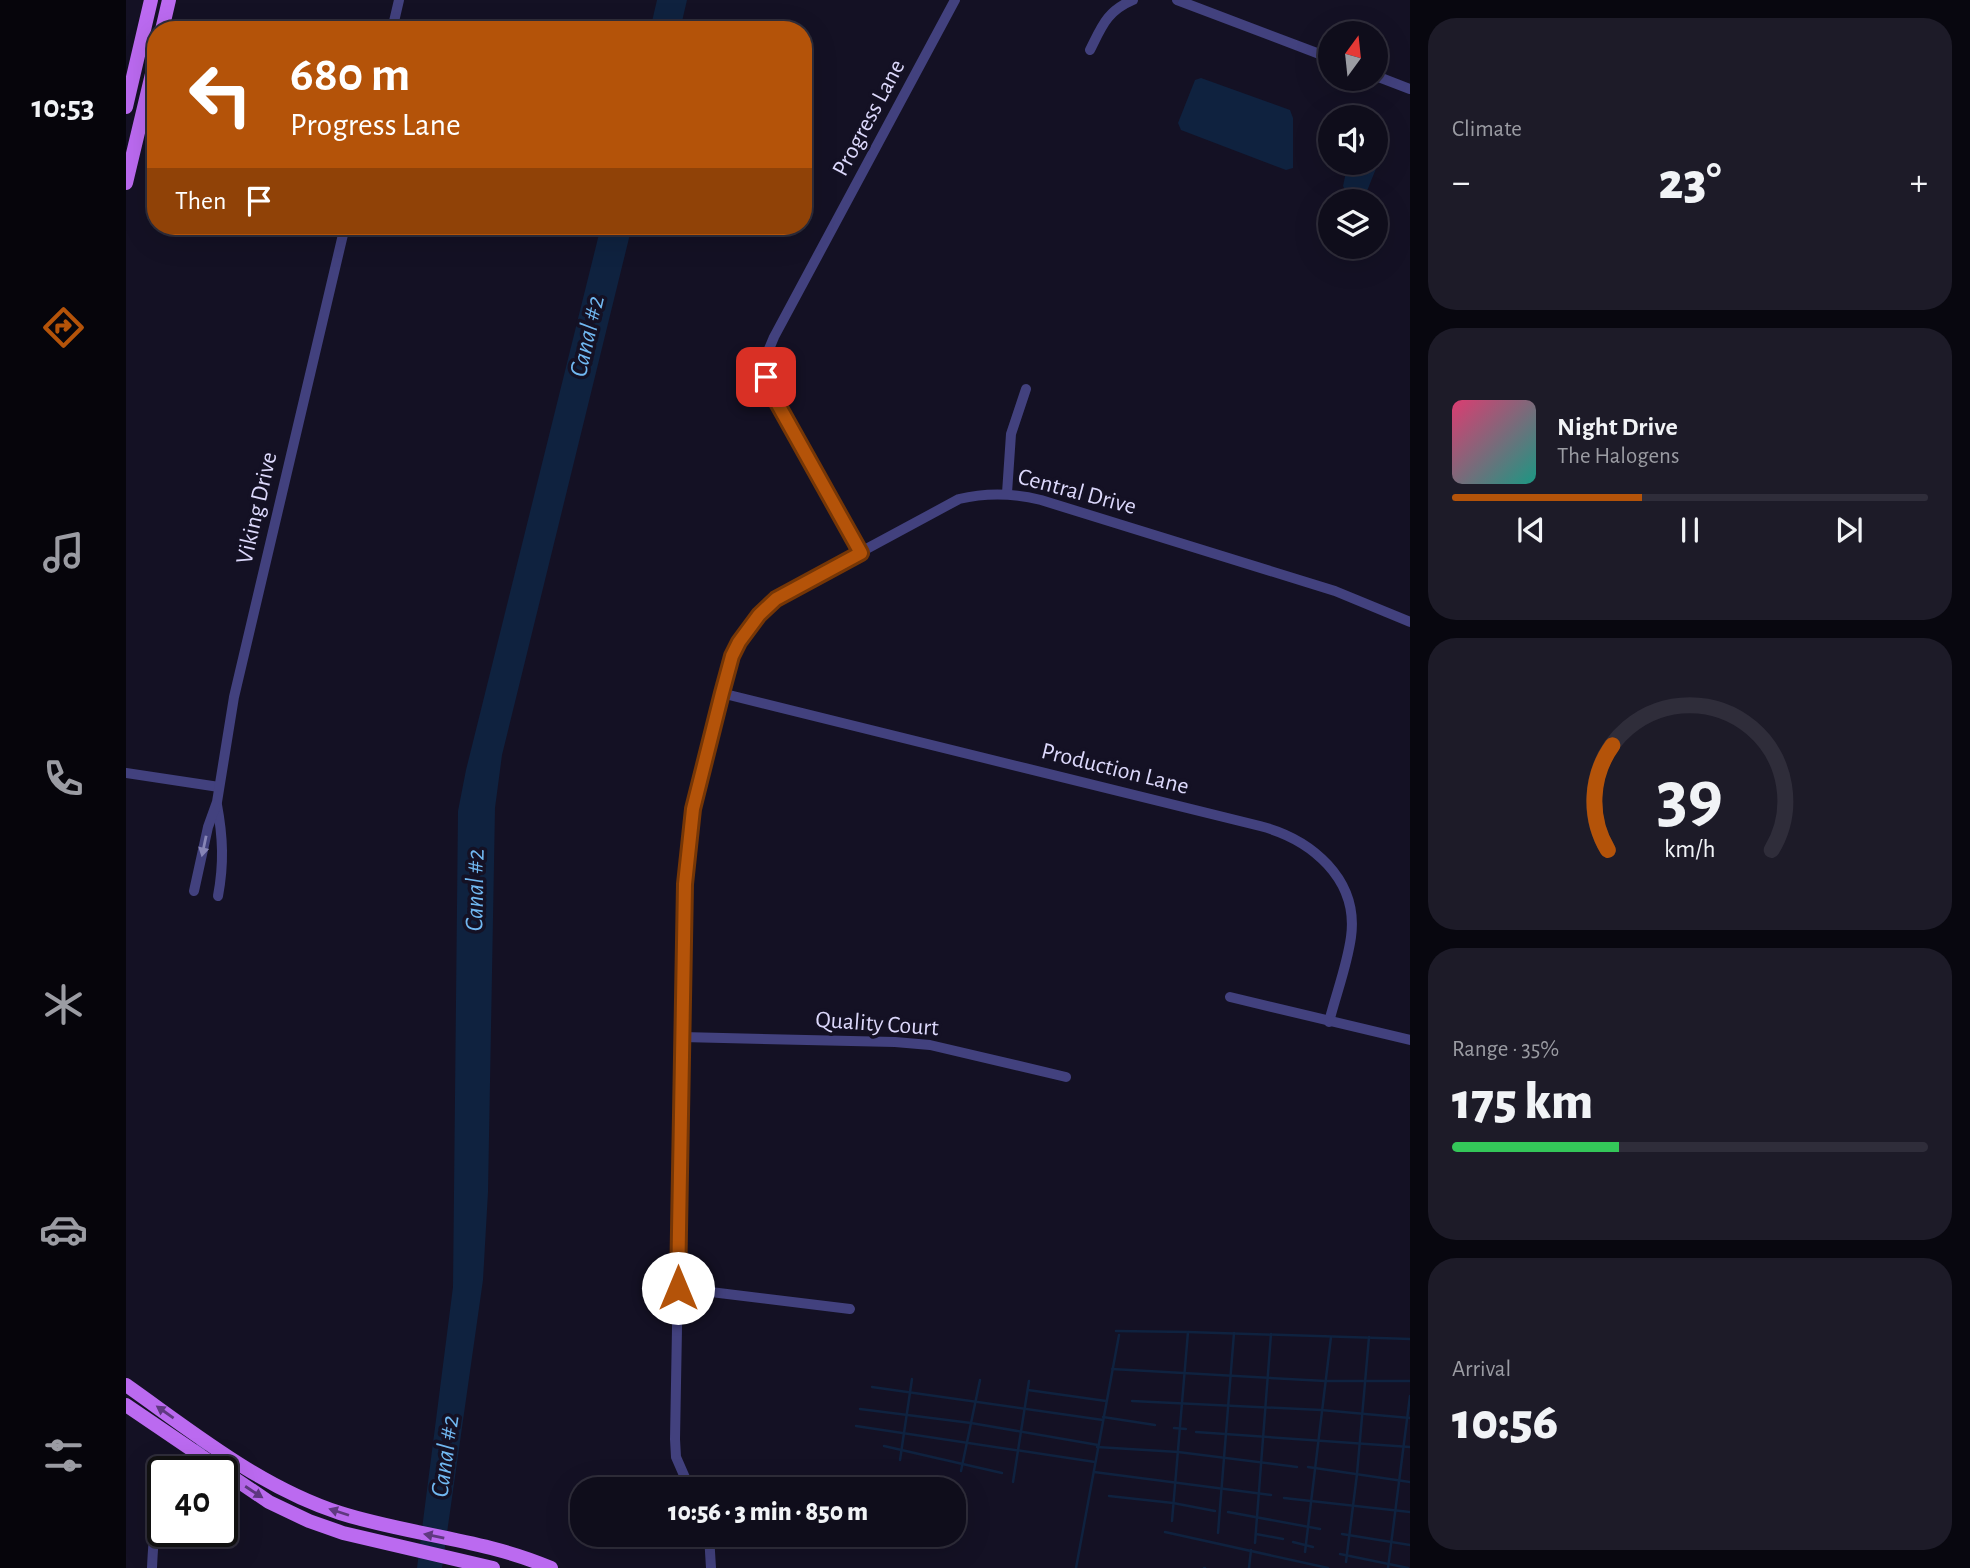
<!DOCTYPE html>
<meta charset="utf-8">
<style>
:root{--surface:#0f0d1b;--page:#1d1b28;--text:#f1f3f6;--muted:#9b9ca3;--line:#2f2d3a;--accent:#b45309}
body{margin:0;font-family:"Alegreya Sans",sans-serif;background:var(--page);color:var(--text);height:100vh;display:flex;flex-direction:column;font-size:26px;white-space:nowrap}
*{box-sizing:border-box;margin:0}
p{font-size:23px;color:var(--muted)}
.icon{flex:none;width:38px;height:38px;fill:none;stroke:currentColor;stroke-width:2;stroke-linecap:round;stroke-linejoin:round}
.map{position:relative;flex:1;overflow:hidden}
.sheet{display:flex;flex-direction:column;gap:18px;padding:18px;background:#08070f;width:560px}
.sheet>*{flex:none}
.banner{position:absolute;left:21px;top:21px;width:665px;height:214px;border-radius:28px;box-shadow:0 7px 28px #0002,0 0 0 2px var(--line);background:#b45309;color:#fff;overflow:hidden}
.needle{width:46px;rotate:15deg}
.fabs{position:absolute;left:1192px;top:21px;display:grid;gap:14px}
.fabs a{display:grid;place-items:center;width:70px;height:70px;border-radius:50%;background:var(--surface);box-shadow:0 7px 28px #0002,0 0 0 2px var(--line);font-size:35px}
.speed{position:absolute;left:21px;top:1456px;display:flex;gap:14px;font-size:35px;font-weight:700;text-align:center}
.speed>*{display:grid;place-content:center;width:91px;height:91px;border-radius:50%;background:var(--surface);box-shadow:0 7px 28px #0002,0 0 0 2px var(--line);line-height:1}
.speed .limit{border:4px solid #111;border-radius:10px;background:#fff;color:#111}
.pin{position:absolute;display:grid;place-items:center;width:60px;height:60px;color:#fff;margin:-30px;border-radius:14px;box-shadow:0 4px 10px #0006}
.me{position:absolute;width:77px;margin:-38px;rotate:0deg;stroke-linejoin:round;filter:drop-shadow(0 0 5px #0008)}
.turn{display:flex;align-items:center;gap:24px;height:147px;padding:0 28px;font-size:32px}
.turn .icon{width:91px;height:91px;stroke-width:2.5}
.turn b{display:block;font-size:49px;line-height:60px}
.then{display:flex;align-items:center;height:66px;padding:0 28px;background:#0003;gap:14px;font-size:26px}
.big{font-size:52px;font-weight:800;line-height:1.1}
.sheet .tile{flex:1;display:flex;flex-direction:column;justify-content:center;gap:10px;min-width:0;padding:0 24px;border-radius:28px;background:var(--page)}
.sheet .dial{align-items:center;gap:0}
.dial svg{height:182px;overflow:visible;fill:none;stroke:var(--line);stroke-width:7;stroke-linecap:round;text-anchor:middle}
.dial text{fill:var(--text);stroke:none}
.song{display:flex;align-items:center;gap:21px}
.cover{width:84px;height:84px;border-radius:10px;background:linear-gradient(135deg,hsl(340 70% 55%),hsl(170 70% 35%))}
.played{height:7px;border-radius:4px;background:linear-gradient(90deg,var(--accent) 40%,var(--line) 40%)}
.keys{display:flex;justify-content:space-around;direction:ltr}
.heat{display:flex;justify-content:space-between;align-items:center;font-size:38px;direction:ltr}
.charge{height:10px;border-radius:5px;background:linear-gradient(90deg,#34c759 35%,var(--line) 0)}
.trip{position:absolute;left:444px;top:1477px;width:396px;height:70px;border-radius:28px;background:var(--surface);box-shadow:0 7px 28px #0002,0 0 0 2px var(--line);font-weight:800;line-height:70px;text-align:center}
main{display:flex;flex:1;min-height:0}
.tab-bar{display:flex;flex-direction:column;width:126px;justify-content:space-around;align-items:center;background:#06050b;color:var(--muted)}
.tab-bar .icon{width:49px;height:49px}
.tab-bar .selected{color:var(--accent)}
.tab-bar b{font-size:32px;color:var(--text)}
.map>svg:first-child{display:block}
.water{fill:#0f223f}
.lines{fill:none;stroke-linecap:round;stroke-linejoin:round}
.stream{stroke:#0f223f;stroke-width:2.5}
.minor{stroke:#42417e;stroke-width:10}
.major{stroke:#bb6af0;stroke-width:14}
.oneway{fill:#8785b6}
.oneway2{fill:#5f3980}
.route-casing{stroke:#753606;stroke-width:18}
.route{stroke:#b45309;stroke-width:12}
.labels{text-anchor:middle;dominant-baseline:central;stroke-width:7;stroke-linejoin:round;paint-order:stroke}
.street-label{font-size:24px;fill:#dcd8fb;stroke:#141124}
.water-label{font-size:26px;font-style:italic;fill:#71b8f1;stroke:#141124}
</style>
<main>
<nav class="tab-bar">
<b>10:53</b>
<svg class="icon selected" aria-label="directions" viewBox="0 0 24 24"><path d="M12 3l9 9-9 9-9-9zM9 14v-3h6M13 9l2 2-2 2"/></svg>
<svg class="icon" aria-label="music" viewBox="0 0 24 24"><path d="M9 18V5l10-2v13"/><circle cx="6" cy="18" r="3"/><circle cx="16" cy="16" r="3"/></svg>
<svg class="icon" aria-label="phone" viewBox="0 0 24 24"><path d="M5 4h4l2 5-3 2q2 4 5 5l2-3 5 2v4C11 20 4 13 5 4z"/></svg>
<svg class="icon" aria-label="climate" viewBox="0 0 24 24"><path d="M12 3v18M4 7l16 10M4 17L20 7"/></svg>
<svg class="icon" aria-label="car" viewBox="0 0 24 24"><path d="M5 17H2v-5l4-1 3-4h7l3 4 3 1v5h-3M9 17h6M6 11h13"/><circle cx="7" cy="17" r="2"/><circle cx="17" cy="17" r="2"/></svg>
<svg class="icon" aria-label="filters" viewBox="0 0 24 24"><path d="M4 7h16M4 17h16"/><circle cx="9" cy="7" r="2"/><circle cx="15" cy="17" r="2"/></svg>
</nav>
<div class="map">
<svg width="1284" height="1568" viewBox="0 0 1284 1568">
<rect width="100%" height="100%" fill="#141124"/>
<g class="water">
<path d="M531 0H561L554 30H524Z"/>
<path d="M1075 78 1164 110 1167 118V168L1160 170 1055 130 1052 123 1069 80Z"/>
<path d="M1250 141 1255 143 1257 151 1239 196 1233 200 1223 197 1217 186 1222 163H1250Z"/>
<path d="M475 226H506L376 755 369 808 362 1192 357 1280 316 1568H291L327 1287 332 811 340 770Z"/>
</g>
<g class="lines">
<g class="stream">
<path d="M990 1331 1062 1332 1046 1521"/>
<path d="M1062 1332 1284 1339"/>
<path d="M986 1369 1199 1381H1284"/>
<path d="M746 1387 977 1420"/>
<path d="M902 1390 980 1401"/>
<path d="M1006 1401 1195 1410 1284 1418"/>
<path d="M734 1409 845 1423 972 1445"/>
<path d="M977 1417 1029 1425"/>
<path d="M730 1426 969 1462"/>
<path d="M1048 1428 1060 1429"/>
<path d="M1070 1432 1284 1447"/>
<path d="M758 1446 876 1473"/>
<path d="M971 1447 1052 1452 1171 1467"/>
<path d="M774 1460 786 1379"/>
<path d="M1182 1467 1284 1482"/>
<path d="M835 1471 854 1380"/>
<path d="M968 1472 1145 1495"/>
<path d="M887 1482 903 1381"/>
<path d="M983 1496 1047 1503 1089 1511"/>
<path d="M1158 1498 1284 1512"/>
<path d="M1102 1512 1194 1529"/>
<path d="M1039 1532 1202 1568"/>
<path d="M1092 1533 1108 1333"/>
<path d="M1130 1534 1157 1539"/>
<path d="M1216 1534 1284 1545"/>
<path d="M1167 1542 1187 1547"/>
<path d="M1129 1543 1145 1334"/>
<path d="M1179 1552 1205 1337"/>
<path d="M1214 1554 1282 1568"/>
<path d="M1220 1562 1231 1474 1243 1337"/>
<path d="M950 1568 993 1335"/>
<path d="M1078 1568H1079"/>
<path d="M1123 1568 1125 1550"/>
<path d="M1262 1568 1284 1396"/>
</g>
<g class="minor">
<path d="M1051 0 1204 58"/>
<path d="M266 30 273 0"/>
<path d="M964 50C976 26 981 11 1007 0"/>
<path d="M1250 76 1284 89"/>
<path d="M881 493 885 434 900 389"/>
<path d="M735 553 641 383 638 361 648 337 829 0"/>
<path d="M595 693 1134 826C1185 839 1233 879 1225 937 1221 966 1210 994 1203 1022"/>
<path d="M0 773 93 787"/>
<path d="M91 805C97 837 98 864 92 896"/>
<path d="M68 891 82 827 91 802 108 697 219 226"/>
<path d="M1104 997 1284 1040"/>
<path d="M556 1037 769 1042 804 1045 940 1077"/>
<path d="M552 1288 724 1309"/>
<path d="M60 1472 75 1447"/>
<path d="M564 1489 550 1457 549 1439 559 884 567 809 606 656 614 640 633 615 650 599 668 588 833 499C862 492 887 493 915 500L1209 591 1284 622"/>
<path d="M583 1535 585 1568"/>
<path d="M26 1568C27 1548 27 1529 37 1511"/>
</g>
<g class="major">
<path d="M36 30 43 0"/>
<path d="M0 107 25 0"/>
<path d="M0 183 30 57"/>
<path d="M0 1385C68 1433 134 1487 214 1513 283 1535 358 1539 425 1568"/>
<path d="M0 1405 143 1502 183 1521 217 1533 367 1568"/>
</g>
</g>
<defs><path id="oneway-solid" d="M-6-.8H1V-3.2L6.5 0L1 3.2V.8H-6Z" transform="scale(1.75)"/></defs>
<use class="oneway" href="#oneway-solid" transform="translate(78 846) rotate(102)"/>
<g class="oneway2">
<use href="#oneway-solid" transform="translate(39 1412) rotate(-145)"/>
<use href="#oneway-solid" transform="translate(128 1492) rotate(33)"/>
<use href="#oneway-solid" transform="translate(213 1512) rotate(-162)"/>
<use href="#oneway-solid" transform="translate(308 1536) rotate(-168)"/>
</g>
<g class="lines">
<defs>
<path id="route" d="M552 1288 559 884 567 809 596 693 606 656 613 642 633 615 650 599 735 553 640 383V377"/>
</defs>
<use href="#route" class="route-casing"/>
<use href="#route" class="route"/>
</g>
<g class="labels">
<g class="street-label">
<text transform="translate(743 118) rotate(-62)">Progress Lane</text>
<text transform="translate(951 492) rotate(15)">Central Drive</text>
<text transform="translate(131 508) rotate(-77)">Viking Drive</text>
<text transform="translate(989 769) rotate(14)">Production Lane</text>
<text transform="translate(751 1024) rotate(4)">Quality Court</text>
</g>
<g class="water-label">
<text transform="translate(461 336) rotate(-77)">Canal #2</text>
<text transform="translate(349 890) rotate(-89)">Canal #2</text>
<text transform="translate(319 1456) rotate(-82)">Canal #2</text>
</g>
</g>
</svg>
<div class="fabs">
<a><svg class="needle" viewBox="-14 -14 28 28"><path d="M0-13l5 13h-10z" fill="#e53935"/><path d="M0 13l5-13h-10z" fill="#9b9ca3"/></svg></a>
<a><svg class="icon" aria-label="sound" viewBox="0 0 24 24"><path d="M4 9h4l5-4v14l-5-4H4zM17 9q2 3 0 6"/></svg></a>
<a><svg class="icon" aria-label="layers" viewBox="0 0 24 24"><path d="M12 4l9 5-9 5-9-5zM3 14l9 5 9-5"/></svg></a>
</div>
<div class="speed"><div class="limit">40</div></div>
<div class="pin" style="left:640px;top:377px;background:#d93025"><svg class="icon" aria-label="arrive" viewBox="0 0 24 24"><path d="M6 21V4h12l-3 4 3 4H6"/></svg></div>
<svg class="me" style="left:552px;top:1288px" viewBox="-20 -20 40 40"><circle r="19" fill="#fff"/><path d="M0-13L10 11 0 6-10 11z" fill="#b45309"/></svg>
<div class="trip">10:56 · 3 min · 850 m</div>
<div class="banner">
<div class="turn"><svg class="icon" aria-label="left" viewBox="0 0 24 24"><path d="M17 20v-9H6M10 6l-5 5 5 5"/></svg><div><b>680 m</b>Progress Lane</div></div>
<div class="then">Then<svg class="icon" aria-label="arrive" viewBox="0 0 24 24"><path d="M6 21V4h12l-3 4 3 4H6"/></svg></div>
</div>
</div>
<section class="sheet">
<div class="tile"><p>Climate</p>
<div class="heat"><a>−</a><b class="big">23°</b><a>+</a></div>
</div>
<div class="tile">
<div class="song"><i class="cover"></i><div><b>Night Drive</b><p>The Halogens</p></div></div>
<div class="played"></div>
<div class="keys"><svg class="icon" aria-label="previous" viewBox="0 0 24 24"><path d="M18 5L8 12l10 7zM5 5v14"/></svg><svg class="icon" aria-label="pause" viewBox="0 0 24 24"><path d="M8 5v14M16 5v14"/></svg><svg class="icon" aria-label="next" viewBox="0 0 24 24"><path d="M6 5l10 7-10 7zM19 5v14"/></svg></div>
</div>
<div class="tile dial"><svg viewBox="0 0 100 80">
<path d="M14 69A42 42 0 1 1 86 69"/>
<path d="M14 69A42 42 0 0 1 16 23" stroke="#b45309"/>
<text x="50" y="56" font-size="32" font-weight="700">39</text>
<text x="50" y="72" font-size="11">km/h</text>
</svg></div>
<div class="tile"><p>Range · 35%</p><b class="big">175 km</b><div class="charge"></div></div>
<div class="tile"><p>Arrival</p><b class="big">10:56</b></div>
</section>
</main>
